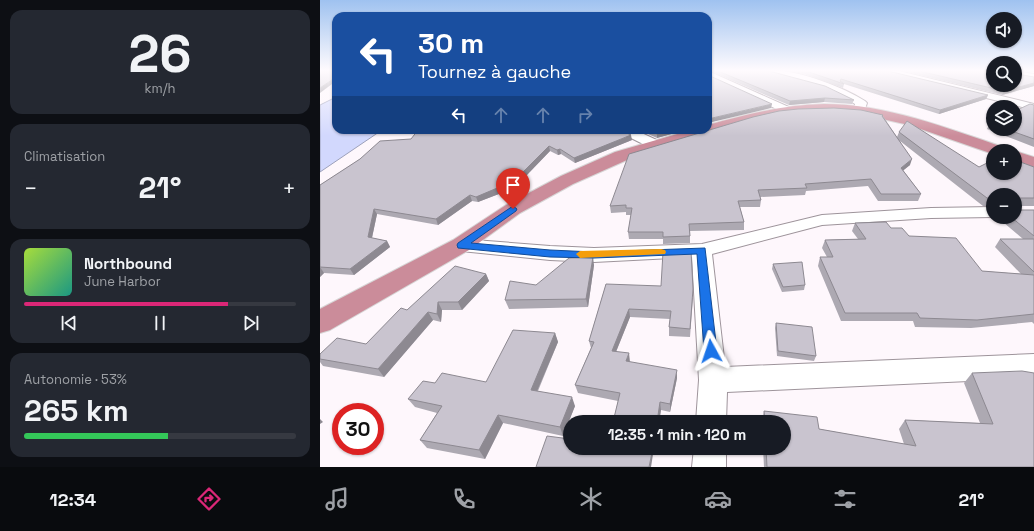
<!DOCTYPE html>
<html lang="fr">
<meta charset="utf-8">
<style>
:root{--surface:#171b24;--page:#242831;--text:#f1f3f6;--muted:#9ea1a6;--line:#363941;--accent:#db2777}
body{margin:0;font-family:"Space Grotesk",sans-serif;background:var(--page);color:var(--text);height:100vh;display:flex;flex-direction:column;font-size:15px;white-space:nowrap}
*{box-sizing:border-box;margin:0}
p{font-size:13px;color:var(--muted)}
.icon{flex:none;width:22px;height:22px;fill:none;stroke:currentColor;stroke-width:2;stroke-linecap:round;stroke-linejoin:round}
.map{position:relative;flex:1;overflow:hidden}
.sheet{display:flex;flex-direction:column;gap:10px;padding:10px;background:#0d0f14;width:320px}
.sheet>*{flex:none}
.banner{position:absolute;left:12px;top:12px;width:380px;height:122px;border-radius:12px;box-shadow:0 1px 3px #0004;background:#1a4fa0;color:#fff;overflow:hidden}
.controls{position:absolute;left:666px;top:12px;display:grid;gap:8px}
.controls a{display:grid;place-items:center;width:36px;height:36px;border-radius:50%;background:var(--surface);box-shadow:0 1px 3px #0004;font-size:20px}
.speed{position:absolute;left:12px;top:403px;display:flex;gap:8px;font-size:20px;font-weight:700;text-align:center}
.speed>*{display:grid;place-content:center;width:52px;height:52px;border-radius:50%;background:var(--surface);box-shadow:0 1px 3px #0004;line-height:1}
.speed .limit{border:6px solid #d22;background:#fff;color:#111}
.pin{position:absolute;display:grid;place-items:center;width:34px;height:34px;color:#fff;margin:-41px -17px;border-radius:50% 50% 50% 0;rotate:-45deg;box-shadow:0 0 4px #0007}
.pin .icon{rotate:45deg}
.me{position:absolute;width:44px;margin:-22px;rotate:355deg;stroke-linejoin:round;filter:drop-shadow(0 0 3px #0008)}
.turn{display:flex;align-items:center;gap:14px;height:84px;padding:0 20px;font-size:18px}
.turn .icon{width:52px;height:52px;stroke-width:2.5}
.turn b{display:block;font-size:28px;line-height:34px}
.lanes{display:flex;align-items:center;height:38px;padding:0 20px;background:#0003;justify-content:center;gap:20px;direction:ltr}
.lanes .off{opacity:.35}
.big{font-size:30px;font-weight:700;line-height:1.1}
.sheet .widget{flex:1;display:flex;flex-direction:column;justify-content:center;gap:6px;min-width:0;padding:0 14px;border-radius:12px;background:var(--page)}
.sheet .dial{align-items:center;gap:0}
.dial b{font-size:52px;line-height:1}
.song{display:flex;align-items:center;gap:12px}
.cover{width:48px;height:48px;border-radius:6px;background:linear-gradient(135deg,hsl(80 70% 55%),hsl(170 70% 35%))}
.played{height:4px;border-radius:2px;background:linear-gradient(90deg,var(--accent) 75%,var(--line) 75%)}
.keys{display:flex;justify-content:space-around;direction:ltr}
.heat{display:flex;justify-content:space-between;align-items:center;font-size:22px;direction:ltr}
.charge{height:6px;border-radius:3px;background:linear-gradient(90deg,#34c759 53%,var(--line) 0)}
.trip{position:absolute;left:243px;top:415px;width:228px;height:40px;border-radius:20px;background:var(--surface);box-shadow:0 1px 3px #0004;font-weight:700;line-height:40px;text-align:center}
.tab-bar{display:flex;height:64px;justify-content:space-around;align-items:center;background:#090b0e;color:var(--muted)}
.tab-bar .icon{width:28px;height:28px}
.tab-bar .selected{color:var(--accent)}
.tab-bar b{font-size:18px;color:var(--text)}
main{display:flex;flex:1;min-height:0}
.map>svg:first-child{display:block}
.water{fill:#d2d8fd;stroke:#9ca0ba}
.lines{fill:none;stroke-linecap:round;stroke-linejoin:round}
.minor-casing{stroke:#9e949b;stroke-width:2}
.trunk-casing{stroke:#d7d6d6;stroke-width:2}
.minor{fill:#fff;fill-rule:evenodd}
.trunk{fill:#cb8c9a;fill-rule:evenodd}
.wall{fill:#ada9b2}
.shaded-wall{fill:#8d8991}
.building{fill:#c9c4cf;stroke:#8d8991}
.route{fill:#1a73e8;stroke:#114b97}
.slow{fill:#f59e0b}
</style>
<main>
<section class="sheet">
<div class="widget dial"><b>26</b><p>km/h</p></div>
<div class="widget"><p>Climatisation</p>
<div class="heat"><a>−</a><b class="big">21°</b><a>+</a></div>
</div>
<div class="widget">
<div class="song"><i class="cover"></i><div><b>Northbound</b><p>June Harbor</p></div></div>
<div class="played"></div>
<div class="keys"><svg class="icon" aria-label="previous" viewBox="0 0 24 24"><path d="M18 5L8 12l10 7zM5 5v14"/></svg><svg class="icon" aria-label="pause" viewBox="0 0 24 24"><path d="M8 5v14M16 5v14"/></svg><svg class="icon" aria-label="next" viewBox="0 0 24 24"><path d="M6 5l10 7-10 7zM19 5v14"/></svg></div>
</div>
<div class="widget"><p>Autonomie · 53%</p><b class="big">265 km</b><div class="charge"></div></div>
</section>
<div class="map">
<svg width="714" height="467" viewBox="0 0 714 467">
<rect width="100%" height="100%" fill="#fef7fc"/>
<path class="water" d="M16 97V130H62L0 172V105Z"/>
<g class="lines">
<defs>
<g id="minor">
<path d="M388 71 471 108 473 110 471 112H463L388 77Z"/>
<path d="M447 71C472 67 523 87 545 101L547 103 544 112H536L534 110 535 104C509 87 479 81 449 73Z"/>
<path d="M565 71H579L714 104V110L567 73Z"/>
<path d="M695 71 714 74V80L695 76Z"/>
<path d="M299 130H315L341 142 343 145 341 148H331L301 133Z"/>
<path d="M673 207V217H674H673L611 218 502 225 392 254 405 367 714 354V378L407 392 406 422H376L379 380 372 257 274 262 230 260 141 251 134 249 131 245 134 241 141 239 230 246 274 248 382 244 502 215 611 208Z"/>
<path d="M374 448H406V467H372Z"/>
</g>
<g id="trunk">
<path d="M504 104C567 104 626 128 686 148L688 151H673V154L589 125 540 114 513 112 477 113 458 115 432 121 307 160 253 184 200 213 149 250 10 330 0 333V309L133 240 186 205 241 176 295 152 371 130H388V125C427 114 463 105 504 104Z"/>
<path d="M695 151 714 157V167L695 161Z"/>
</g>
</defs>
<use href="#minor" class="minor-casing"/>
<use href="#trunk" class="trunk-casing"/>
<use href="#minor" class="minor"/>
<use href="#trunk" class="trunk"/>
</g>
<g class="wall">
<path d="M390 71H449L534 100 532 104 504 102 469 105Z"/>
<path d="M466 71H568L668 95 666 99 619 114 524 84 523 88 484 74Z"/>
<path d="M583 71H673L714 77V86L682 95Z"/>
<path d="M699 71H714V72Z"/>
<path d="M714 105V147L667 129 670 123 673 122V129H695Z"/>
<path d="M563 116 577 137 579 132 659 167H714V206H699V210H714V324L712 322 651 328 595 327 593 321H521L498 266 500 257H507L502 248 505 240 538 239 532 231 535 223 571 228 589 236 662 271 701 274 675 247 680 239H703L677 217H695V195H673V206H663L580 141 590 165 583 170 601 194 598 201H558L548 186 486 191 485 195 440 197 441 200 440 207H420L424 222V230L370 231V243L343 244V239H309L308 232 311 215H306V212L291 213 290 206Z"/>
<path d="M319 130H366L337 138Z"/>
<path d="M312 140 255 163 241 154 238 155 230 151 204 178 184 192 158 202 152 201 118 225 57 214 52 238 67 241 70 247 34 275 4 273 0 277V185L40 159Z"/>
<path d="M453 264 485 285 484 290 462 292 452 269Z"/>
<path d="M274 265 268 307 189 309 185 300 216 285Z"/>
<path d="M166 274 169 281 142 310H122L121 322 113 320 64 377 3 366 0 362V354L46 344 87 310Z"/>
<path d="M286 284 373 298 370 337 349 336V327L350 319 310 317 296 352 310 362 357 378 350 412 341 410 339 422H293L298 401 258 393 255 385 271 348 269 341Z"/>
<path d="M456 323 496 356 494 361 457 356 455 328Z"/>
<path d="M235 333 238 342 218 391 255 406 243 436 183 423 165 459 107 448 100 440 117 413 95 407 88 399 115 383 166 382Z"/>
<path d="M652 373 714 467H444L443 448H464V422H442L444 411 499 429 584 444 579 429 585 420 660 423 644 383Z"/>
</g>
<g class="shaded-wall">
<path d="M16 77V81L0 93V88Z"/>
<path d="M714 83V86L682 95 684 91Z"/>
<path d="M668 95 666 99 619 114 620 110Z"/>
<path d="M505 98 504 102 469 105 470 101Z"/>
<path d="M452 104 451 108 388 123V119Z"/>
<path d="M350 130H366L337 138V134Z"/>
<path d="M311 135 312 140 255 163 254 158Z"/>
<path d="M229 146 230 151 204 178 184 192 158 202 156 197Z"/>
<path d="M240 149 241 154 238 155 237 150Z"/>
<path d="M592 159 590 165 579 174 581 168Z"/>
<path d="M150 195 152 201 118 225 116 219Z"/>
<path d="M54 209 57 214 51 242 48 237Z"/>
<path d="M67 241 70 247 34 275 30 269Z"/>
<path d="M273 257 274 265 268 307 266 299Z"/>
<path d="M0 267 4 273 0 277Z"/>
<path d="M166 274 169 281 142 310 138 302Z"/>
<path d="M118 302 122 310 121 322 117 314Z"/>
<path d="M309 309 310 317 293 359 292 351Z"/>
<path d="M108 312 113 320 64 377 58 369Z"/>
<path d="M235 333 238 342 214 398 211 390Z"/>
<path d="M309 353 310 362 306 361Z"/>
<path d="M357 370V378L350 412V404Z"/>
<path d="M252 397 255 406 243 436 240 427Z"/>
<path d="M340 402 341 410 339 422H337Z"/>
<path d="M178 415 183 423 165 459 159 450Z"/>
<path d="M0 419 3 422 0 424Z"/>
<path d="M333 448H334L331 467H329Z"/>
</g>
<g class="building">
<path d="M0 71H16V77L0 88Z"/>
<path d="M398 71H449L505 86 534 100 505 98 470 101Z"/>
<path d="M486 71H568L668 95 620 110 521 79 520 81 524 84Z"/>
<path d="M599 71H673V85H695V71H696L697 74 714 77V83L684 91Z"/>
<path d="M388 75 452 104 388 119Z"/>
<path d="M710 104 714 105V139L686 129H695V111Z"/>
<path d="M514 108 541 110 563 115 562 116 592 159 581 168 601 194H561L551 179 485 184 487 188 438 190 441 200 418 201 424 222 369 224 370 236 343 237V232H308L312 208H306V205L290 206 309 154 433 117 459 111 478 109Z"/>
<path d="M587 121 659 167 673 160V173H695V160L714 167V198H699V210H714V236L691 217H695V195H673V198H667L579 132Z"/>
<path d="M98 130H301L311 135 254 158 240 149 237 150 229 146 202 173 182 186 156 197 150 195 116 219 54 209 48 237 67 241 30 269 0 267V185L40 159 60 141 91 139Z"/>
<path d="M328 130H350L337 134Z"/>
<path d="M566 222 571 228H582L589 236 636 238 662 271 714 275V314L657 320 600 318 597 313H525L500 257H513L505 240 546 239 535 223Z"/>
<path d="M680 239H714V272Z"/>
<path d="M371 250 373 289 370 329 349 327 351 311 309 309 292 351 309 353 306 361 357 370 350 404 340 402 337 422H293L300 393 255 385 274 342 269 341 286 284 341 286 343 252Z"/>
<path d="M273 257 266 299 185 300 190 281 216 285 249 258Z"/>
<path d="M482 262 485 285 463 287 453 264Z"/>
<path d="M135 266 166 274 138 302H118L117 314 108 312 58 369 0 359V354L17 338 46 344 81 308 87 310Z"/>
<path d="M456 323 492 327 496 356 458 351Z"/>
<path d="M193 330 235 333 211 390 252 397 240 427 178 415 159 450 100 440 122 406 88 399 103 381 115 383 122 373 166 382Z"/>
<path d="M702 371 714 373V467H447L446 448H464V422H445L444 411 497 417 499 429 596 446 585 420 673 424 652 373Z"/>
<path d="M227 436 250 439V448H333L329 467H216Z"/>
</g>
<linearGradient id="sky" x2="0" y2="1"><stop stop-color="#9fc2f0"/><stop offset="0.52" stop-color="#fffbfe"/><stop offset="1" stop-color="#fffbfe" stop-opacity="0"/></linearGradient>
<rect width="714" height="136" fill="url(#sky)"/>
<path class="route" d="M193 206 197 209 196 211 151 243 230 250 274 252 385 248 397 351 395 355 391 357 386 355 384 351 377 254 274 258 230 257 138 248 137 245 138 243Z"/>
<path class="slow" d="M341 249 345 250 346 252 345 254 260 258 256 254 260 251Z"/>
</svg>
<div class="controls">
<a><svg class="icon" aria-label="sound" viewBox="0 0 24 24"><path d="M4 9h4l5-4v14l-5-4H4zM17 9q2 3 0 6"/></svg></a>
<a><svg class="icon" aria-label="search" viewBox="0 0 24 24"><circle cx="10" cy="10" r="6"/><path d="M15 15l6 6"/></svg></a>
<a><svg class="icon" aria-label="layers" viewBox="0 0 24 24"><path d="M12 4l9 5-9 5-9-5zM3 14l9 5 9-5"/></svg></a>
<a>+</a>
<a>−</a>
</div>
<div class="speed"><div class="limit">30</div></div>
<div class="pin" style="left:193px;top:209px;background:#d93025"><svg class="icon" aria-label="arrive" viewBox="0 0 24 24"><path d="M6 21V4h12l-3 4 3 4H6"/></svg></div>
<svg class="me" style="left:391px;top:351px" viewBox="-20 -20 40 40"><path d="M0-17L14 15 0 8-14 15z" fill="#1a73e8" stroke="#fff" stroke-width="4"/></svg>
<div class="trip">12:35 · 1 min · 120 m</div>
<div class="banner">
<div class="turn"><svg class="icon" aria-label="left" viewBox="0 0 24 24"><path d="M17 20v-9H6M10 6l-5 5 5 5"/></svg><div><b>30 m</b>Tournez à gauche</div></div>
<div class="lanes"><svg class="icon" aria-label="left" viewBox="0 0 24 24"><path d="M17 20v-9H6M10 6l-5 5 5 5"/></svg><svg class="icon off" aria-label="ahead" viewBox="0 0 24 24"><path d="M12 20V5M6 11l6-6 6 6"/></svg><svg class="icon off" aria-label="ahead" viewBox="0 0 24 24"><path d="M12 20V5M6 11l6-6 6 6"/></svg><svg class="icon off" aria-label="right" viewBox="0 0 24 24"><path d="M7 20v-9h11M14 6l5 5-5 5"/></svg></div>
</div>
</div>
</main>
<nav class="tab-bar">
<b>12:34</b>
<svg class="icon selected" aria-label="directions" viewBox="0 0 24 24"><path d="M12 3l9 9-9 9-9-9zM9 14v-3h6M13 9l2 2-2 2"/></svg>
<svg class="icon" aria-label="music" viewBox="0 0 24 24"><path d="M9 18V5l10-2v13"/><circle cx="6" cy="18" r="3"/><circle cx="16" cy="16" r="3"/></svg>
<svg class="icon" aria-label="phone" viewBox="0 0 24 24"><path d="M5 4h4l2 5-3 2q2 4 5 5l2-3 5 2v4C11 20 4 13 5 4z"/></svg>
<svg class="icon" aria-label="climate" viewBox="0 0 24 24"><path d="M12 3v18M4 7l16 10M4 17L20 7"/></svg>
<svg class="icon" aria-label="car" viewBox="0 0 24 24"><path d="M5 17H2v-5l4-1 3-4h7l3 4 3 1v5h-3M9 17h6M6 11h13"/><circle cx="7" cy="17" r="2"/><circle cx="17" cy="17" r="2"/></svg>
<svg class="icon" aria-label="filters" viewBox="0 0 24 24"><path d="M4 7h16M4 17h16"/><circle cx="9" cy="7" r="2"/><circle cx="15" cy="17" r="2"/></svg>
<b>21°</b>
</nav>
